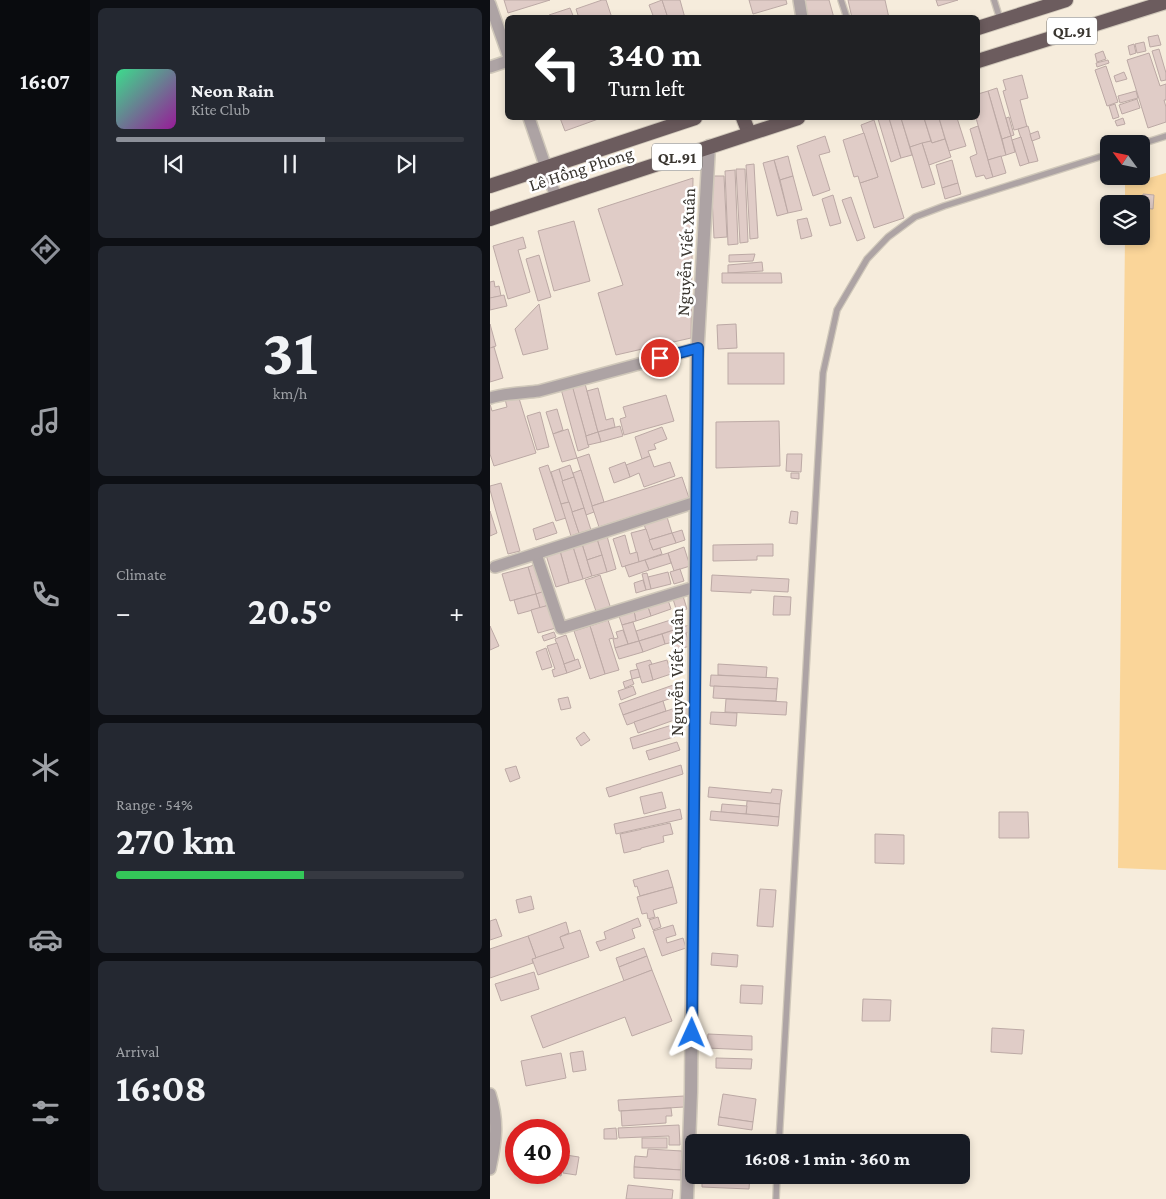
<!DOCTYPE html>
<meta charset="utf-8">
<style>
:root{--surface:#171b24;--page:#242831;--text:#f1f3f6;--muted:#9ea1a6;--line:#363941;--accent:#8c9099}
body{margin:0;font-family:"Crimson Pro",serif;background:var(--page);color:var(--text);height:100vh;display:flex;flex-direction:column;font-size:19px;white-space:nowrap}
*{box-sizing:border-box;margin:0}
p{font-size:16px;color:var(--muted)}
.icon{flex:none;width:28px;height:28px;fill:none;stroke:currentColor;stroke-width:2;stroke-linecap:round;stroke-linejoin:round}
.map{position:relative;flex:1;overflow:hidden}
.drawer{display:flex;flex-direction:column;gap:8px;padding:8px;background:#0d0f14;width:400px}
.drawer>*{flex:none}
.guide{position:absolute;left:15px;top:15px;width:475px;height:105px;border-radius:8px;box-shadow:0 2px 8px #0003;background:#202124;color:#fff;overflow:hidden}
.needle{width:32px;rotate:303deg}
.buttons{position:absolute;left:610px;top:135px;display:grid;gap:10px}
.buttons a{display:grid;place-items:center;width:50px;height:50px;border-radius:8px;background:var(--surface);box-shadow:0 2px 8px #0003;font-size:25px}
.speed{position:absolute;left:15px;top:1119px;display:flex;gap:10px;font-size:25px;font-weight:700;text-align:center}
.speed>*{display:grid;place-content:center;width:65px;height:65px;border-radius:50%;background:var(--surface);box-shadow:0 2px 8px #0003;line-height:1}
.speed .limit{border:8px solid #d22;background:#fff;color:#111}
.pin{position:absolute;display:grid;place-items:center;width:42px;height:42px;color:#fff;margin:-21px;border:2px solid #fff;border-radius:50%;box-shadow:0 1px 5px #0007}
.me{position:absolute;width:55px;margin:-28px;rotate:1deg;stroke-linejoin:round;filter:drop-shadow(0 0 4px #0008)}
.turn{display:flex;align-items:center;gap:18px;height:105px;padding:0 20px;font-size:22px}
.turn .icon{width:65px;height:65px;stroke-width:2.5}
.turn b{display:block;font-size:35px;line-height:42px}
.big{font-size:38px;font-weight:700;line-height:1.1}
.drawer .card{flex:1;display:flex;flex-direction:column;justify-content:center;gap:8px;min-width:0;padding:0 18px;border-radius:8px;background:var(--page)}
.drawer .dial{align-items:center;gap:0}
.dial b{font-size:65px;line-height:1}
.song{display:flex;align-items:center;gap:15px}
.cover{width:60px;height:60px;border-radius:8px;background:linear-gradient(135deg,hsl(150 70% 55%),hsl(300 70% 35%))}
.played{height:5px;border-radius:2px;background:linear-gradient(90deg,var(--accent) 60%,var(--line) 60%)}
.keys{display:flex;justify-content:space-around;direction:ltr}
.heat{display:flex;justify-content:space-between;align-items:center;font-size:28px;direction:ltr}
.charge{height:8px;border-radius:4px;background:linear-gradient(90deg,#34c759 54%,var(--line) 0)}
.trip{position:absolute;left:195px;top:1134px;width:285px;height:50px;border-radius:8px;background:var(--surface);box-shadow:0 2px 8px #0003;font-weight:700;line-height:50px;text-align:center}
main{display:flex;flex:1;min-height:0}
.tab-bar{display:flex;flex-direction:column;width:90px;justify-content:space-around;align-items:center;background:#090b0e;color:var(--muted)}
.tab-bar .icon{width:35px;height:35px}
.tab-bar .active{color:var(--accent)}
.tab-bar b{font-size:22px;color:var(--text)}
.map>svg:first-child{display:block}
.green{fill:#fad599}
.building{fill:#e0ccc7;stroke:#bca9a5}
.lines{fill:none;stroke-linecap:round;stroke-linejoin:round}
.service-casing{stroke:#d0c8ba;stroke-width:8}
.minor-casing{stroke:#d0c8ba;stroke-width:14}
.tertiary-casing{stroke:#d0c8ba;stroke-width:15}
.trunk-casing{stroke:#d0c8ba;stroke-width:16}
.service{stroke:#ada3a4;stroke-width:5.5}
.minor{stroke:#ada3a4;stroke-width:11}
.tertiary{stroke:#ada3a4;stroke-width:12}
.trunk{stroke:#6c5c5e;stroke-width:14}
.route-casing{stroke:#114b97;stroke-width:12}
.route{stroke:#1a73e8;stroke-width:9}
.labels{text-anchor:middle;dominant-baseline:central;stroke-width:5;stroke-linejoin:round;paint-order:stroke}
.shield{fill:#fff;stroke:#75726e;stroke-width:1}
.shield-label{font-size:16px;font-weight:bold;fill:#3a3630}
.street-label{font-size:18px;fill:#3a3630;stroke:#fff}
</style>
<main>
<nav class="tab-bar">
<b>16:07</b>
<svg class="icon active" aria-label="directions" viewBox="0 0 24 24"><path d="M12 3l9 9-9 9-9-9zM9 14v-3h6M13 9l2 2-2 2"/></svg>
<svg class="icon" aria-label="music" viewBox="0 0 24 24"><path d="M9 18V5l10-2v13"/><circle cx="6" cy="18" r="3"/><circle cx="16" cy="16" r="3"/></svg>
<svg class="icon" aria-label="phone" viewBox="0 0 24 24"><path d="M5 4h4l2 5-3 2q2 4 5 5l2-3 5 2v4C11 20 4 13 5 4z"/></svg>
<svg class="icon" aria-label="climate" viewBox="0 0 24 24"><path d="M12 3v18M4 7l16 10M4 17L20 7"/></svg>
<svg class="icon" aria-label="car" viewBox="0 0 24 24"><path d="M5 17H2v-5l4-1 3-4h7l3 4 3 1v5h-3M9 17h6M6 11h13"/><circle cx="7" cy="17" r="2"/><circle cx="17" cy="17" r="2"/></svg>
<svg class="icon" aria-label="filters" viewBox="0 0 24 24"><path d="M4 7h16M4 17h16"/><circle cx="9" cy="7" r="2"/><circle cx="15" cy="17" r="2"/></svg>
</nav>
<section class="drawer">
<div class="card">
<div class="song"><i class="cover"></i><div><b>Neon Rain</b><p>Kite Club</p></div></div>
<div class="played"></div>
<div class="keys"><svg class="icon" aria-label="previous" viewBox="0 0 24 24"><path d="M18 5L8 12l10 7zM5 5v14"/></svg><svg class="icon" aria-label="pause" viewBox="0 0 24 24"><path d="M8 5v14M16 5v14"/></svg><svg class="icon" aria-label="next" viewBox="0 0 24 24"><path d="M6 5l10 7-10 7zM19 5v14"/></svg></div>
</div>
<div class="card dial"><b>31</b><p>km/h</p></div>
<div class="card"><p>Climate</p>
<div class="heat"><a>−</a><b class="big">20.5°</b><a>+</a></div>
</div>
<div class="card"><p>Range · 54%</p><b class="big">270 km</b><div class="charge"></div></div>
<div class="card"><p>Arrival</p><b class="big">16:08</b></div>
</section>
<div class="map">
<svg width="676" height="1199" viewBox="0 0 676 1199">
<rect width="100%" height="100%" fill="#f6ecdc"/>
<path class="green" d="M676 173V870L628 868 635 236H651V204H635V185Z"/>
<g class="building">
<path d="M14 0H60L18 13Z"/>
<path d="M112 0H116L122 18H89L86 9Z"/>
<path d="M172 0 178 18H164L159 5Z"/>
<path d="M172 0H190L195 18H178Z"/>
<path d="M259 0H296L297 4 263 14Z"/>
<path d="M313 0H339L344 18H317Z"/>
<path d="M358 0H395L399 18H362Z"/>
<path d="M446 0H468L448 6Z"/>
<path d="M80 8 84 18H60L59 15Z"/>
<path d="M668 35 671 45 660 47 658 37Z"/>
<path d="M654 42 656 51 647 53 645 44Z"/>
<path d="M644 44 646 53 640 55 638 46Z"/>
<path d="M669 49 676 73V80L671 81 662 51Z"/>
<path d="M613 51 616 59 607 62 605 54Z"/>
<path d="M659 53 670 86 676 84V100H674L676 107V122L658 128 637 60Z"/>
<path d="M618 60 619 63 607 67 606 63Z"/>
<path d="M616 66 628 102 617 106 605 70Z"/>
<path d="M634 72 637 79 626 82 624 76Z"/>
<path d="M532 75 538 98 530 100 537 127 524 130 513 91 516 90 513 80Z"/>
<path d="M507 88 521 136 512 139 498 91Z"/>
<path d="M498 91 516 155 498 160 486 118H488V94Z"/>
<path d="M646 91 648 98 630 103 628 96Z"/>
<path d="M647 99 650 108 632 114 629 105Z"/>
<path d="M625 104 629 117 623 119 619 106Z"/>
<path d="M519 117 524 135 521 136 516 118Z"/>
<path d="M70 118H111L75 131Z"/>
<path d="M392 118H399L411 158 401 162 388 119Z"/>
<path d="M399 118H411L422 155 411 158Z"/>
<path d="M411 118H434L441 141 420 147Z"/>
<path d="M434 118H449L455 139 442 143Z"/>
<path d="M449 118H467L476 146 459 151Z"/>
<path d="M633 118 635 124 627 126 625 121Z"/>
<path d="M384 120 414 218 384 228 370 183 388 177 371 125Z"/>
<path d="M488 126 503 177 496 179 494 175 486 177 480 157 487 154 480 129Z"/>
<path d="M538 126 548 161 539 163 528 129Z"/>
<path d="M548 131 550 138 542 141 540 134Z"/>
<path d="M374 133 388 177 370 183 368 176 364 177 353 140Z"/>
<path d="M335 136 340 152 329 155 340 190 323 196 307 146Z"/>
<path d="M521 136 525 152 516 155 512 139Z"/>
<path d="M531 137 539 163 530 166 522 140Z"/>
<path d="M455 139 461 157 439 165 432 143 441 141 442 143Z"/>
<path d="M432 143 445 184 432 188 420 147Z"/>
<path d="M298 156 303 176 290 180 284 160Z"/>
<path d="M511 156 516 173 503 177 498 160Z"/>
<path d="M284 160 298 213 287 216 273 163Z"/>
<path d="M462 160 468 183 452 188 446 165Z"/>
<path d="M264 164 268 238 260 239 256 165Z"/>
<path d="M246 169H255L258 242 250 243Z"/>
<path d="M245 170 248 244 238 245 235 171Z"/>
<path d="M221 176H234L237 237 224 238Z"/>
<path d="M303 176 312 210 298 213 290 180Z"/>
<path d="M203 178 201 338 126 355 108 293 133 285 108 209Z"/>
<path d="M468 183 471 194 455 199 452 188Z"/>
<path d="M653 194 664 195 663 209 651 208Z"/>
<path d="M343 195 351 223 340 226 332 199Z"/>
<path d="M361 197 375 238 367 241 352 200Z"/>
<path d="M317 218 322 236 311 239 307 220Z"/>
<path d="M84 221 100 281 64 291 48 231Z"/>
<path d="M33 237 36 248 28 250 40 292 18 299 3 246Z"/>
<path d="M265 254 263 261 239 262V255Z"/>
<path d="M49 255 61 297 48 301 36 259Z"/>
<path d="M272 262 273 271 238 273V265Z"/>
<path d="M232 273H291L292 283H232Z"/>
<path d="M4 281 5 287 9 286 11 296 0 298V282Z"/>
<path d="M14 295 17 306 0 310V298Z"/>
<path d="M49 304 58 349 33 355 25 329Z"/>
<path d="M0 324 6 346 0 348Z"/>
<path d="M246 324 247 348 228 349 227 325Z"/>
<path d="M4 347 13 378 0 382V348Z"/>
<rect x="238" y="353" width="56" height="31"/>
<path d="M94 380 108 432 96 436 81 383Z"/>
<path d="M82 385 99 447 88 451 71 389Z"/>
<path d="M108 388 116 420 123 418 125 427 108 432 97 391Z"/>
<path d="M28 395 46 453 4 466 0 454V404L2 411 17 407 15 399Z"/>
<path d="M176 395 184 421 134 435 130 419 136 417 133 407Z"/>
<path d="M67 409 73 430 63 434 56 412Z"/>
<path d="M50 412 59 447 47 450 37 416Z"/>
<path d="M289 421 290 466 226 468V422Z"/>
<path d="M130 426 133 436 111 442 108 432Z"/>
<path d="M172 427 177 439 164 444 166 449 158 451 160 456 152 459 145 437Z"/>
<path d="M78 429 87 458 72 462 63 434Z"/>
<path d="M108 432 111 442 98 445 96 436Z"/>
<path d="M99 454 114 502 102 506 87 458Z"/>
<path d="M297 454H312L311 472 296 471Z"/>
<path d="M160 456 164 467 180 462 185 476 154 487 149 473 140 477 136 465Z"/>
<path d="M135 462 140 477 124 483 119 468Z"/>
<path d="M58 465 76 518 66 521 49 468Z"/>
<path d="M80 465 84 477 72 481 69 469Z"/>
<path d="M69 469 79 502 71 504 61 472Z"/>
<path d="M91 470 104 512 96 515 83 473Z"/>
<path d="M301 473H309V479L301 478Z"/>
<path d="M84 477 94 508 82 512 72 481Z"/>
<path d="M192 477 199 498 109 527 102 506Z"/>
<path d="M11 483 30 551 18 554 0 490V486Z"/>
<path d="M79 502 89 533 81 536 71 504Z"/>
<path d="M94 508 101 530 89 533 82 512Z"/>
<path d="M0 511 7 533 0 536Z"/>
<path d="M301 511 308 512 307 524 299 523Z"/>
<path d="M177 517 182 533 159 540 154 524Z"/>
<path d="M63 522 67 533 46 540 43 529Z"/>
<path d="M156 529 163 550 170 548 172 554 149 562 141 533Z"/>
<path d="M192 530 195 540 186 543 182 533Z"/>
<path d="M182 533 186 543 163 550 159 540Z"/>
<path d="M135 535 140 554 147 552 149 562 132 567 123 539Z"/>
<path d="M117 536 126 569 117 572 107 539Z"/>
<path d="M107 539 112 555 97 560 92 544Z"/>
<path d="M92 544 102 576 93 579 83 547Z"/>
<path d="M283 544V556H267V560L223 561V545Z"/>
<path d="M83 547 93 579 79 583 70 551Z"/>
<path d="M194 547 200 566 184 571 178 553Z"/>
<path d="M70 551 79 583 66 587 56 555Z"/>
<path d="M178 553 181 563 159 570 155 560Z"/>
<path d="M112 555 117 572 102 576 97 560Z"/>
<path d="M155 560 159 570 139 577 135 566Z"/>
<path d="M47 564 55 591 46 594 38 567Z"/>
<path d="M38 567 46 594 20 601 12 574Z"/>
<path d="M190 569 194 581 184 584 180 572Z"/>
<path d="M178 572 181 584 161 589 158 577Z"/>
<path d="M157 573 161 589 156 590 152 574Z"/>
<path d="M110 575 121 609 107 614 95 580Z"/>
<path d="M222 575 299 579 298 592 261 590V593L221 591Z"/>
<path d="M153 580 156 590 146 593 144 583Z"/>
<path d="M55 591 59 605 50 608 46 594Z"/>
<path d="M46 594 50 608 28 614 24 600Z"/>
<path d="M193 596 197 609 187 612 183 599Z"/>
<path d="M284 596 301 597 300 615H283Z"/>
<path d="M178 600 181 609 161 616 158 607Z"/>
<path d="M59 605 66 628 48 633 41 610Z"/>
<path d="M158 607 161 616 146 621 144 611Z"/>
<path d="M144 611 146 621 132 625 129 616Z"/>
<path d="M190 617 193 627 149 641 146 631Z"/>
<path d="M118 620 124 638 119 639 129 670 115 674 100 626Z"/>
<path d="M143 622 149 641 138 644 132 625Z"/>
<path d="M199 625 201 631 196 633 200 646 186 650 183 642 175 644 172 634Z"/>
<path d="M0 626 9 646 0 650Z"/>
<path d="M100 626 115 674 100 679 84 631Z"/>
<path d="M133 630 138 644 125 648 123 639 128 638 126 632Z"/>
<path d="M64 632 66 637 54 641 52 636Z"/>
<path d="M172 634 175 644 153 652 149 641Z"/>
<path d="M76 635 85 660 74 664 65 639Z"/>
<path d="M149 641 153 652 129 659 125 648Z"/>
<path d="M67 643 77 673 64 677 62 670 65 669 57 646Z"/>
<path d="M56 648 62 667 52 670 46 652Z"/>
<path d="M88 659 91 668 77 673 74 664Z"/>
<path d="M160 660 162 664 159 665 163 680 152 683 146 664Z"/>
<path d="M177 660 181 674 163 680 159 665Z"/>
<path d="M228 664 277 667 276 678 228 675Z"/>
<path d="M148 669 150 677 142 679 140 671Z"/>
<path d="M221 675 288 678 287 689 220 686Z"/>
<path d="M142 679 144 684 135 688 133 682Z"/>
<path d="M189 683 193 694 133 715 129 704Z"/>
<path d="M143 686 146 694 131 700 128 691Z"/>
<path d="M224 686 287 689 286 701 223 698Z"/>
<path d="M78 697 81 708 71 710 68 699Z"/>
<path d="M236 699 297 702 296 715 235 712Z"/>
<path d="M173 701 176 711 137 725 133 715Z"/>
<path d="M197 704 201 714 148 733 144 722Z"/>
<path d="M221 712 247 713 246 726 220 724Z"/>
<path d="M190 721 194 734 143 749 140 738 182 725 181 724Z"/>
<path d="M94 732 100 740 91 746 86 738Z"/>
<path d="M187 742 190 750 159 760 156 751Z"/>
<path d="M191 765 193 774 119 797 116 788Z"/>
<path d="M26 766 30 778 20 782 15 769Z"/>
<path d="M219 787 281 793 282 789 292 790 290 804 218 797Z"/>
<path d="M172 792 176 808 154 814 150 797Z"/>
<path d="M257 801 290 804 289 817 256 814Z"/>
<path d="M232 804 257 806 256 814 231 812Z"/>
<path d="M190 809 192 819 126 834 124 824Z"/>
<path d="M221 811 289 817 288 826 220 820Z"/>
<path d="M509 812H538L539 838H509Z"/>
<path d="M180 823 183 834 173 836 174 842 151 848V849L134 853 130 834Z"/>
<path d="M385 834 414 835V864L385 863Z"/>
<path d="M178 870 183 887 150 896 147 886 145 887 143 880Z"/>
<path d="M183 887 187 903 163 910 165 917 158 919 157 913 152 914 147 897Z"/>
<path d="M270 889 286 890 283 927 267 926Z"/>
<path d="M41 896 44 909 29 913 26 900Z"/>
<path d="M168 917 171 927 163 930 159 920Z"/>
<path d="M148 918 151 926 142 929 145 938 110 951 106 942 116 939 114 932Z"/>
<path d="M6 919 12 936 0 940V921Z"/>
<path d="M76 922 79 933 70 937 74 948 46 958 38 936Z"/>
<path d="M183 925 186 935 176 938 177 943 193 938 196 948 172 956 163 931Z"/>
<path d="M90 930 99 957 48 975 42 959 74 948 70 937Z"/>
<path d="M38 936 46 958 42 959 43 963 0 978V949Z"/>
<path d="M154 948 157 956 129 967 126 958Z"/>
<path d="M222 953 248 955 247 967 221 965Z"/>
<path d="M157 956 162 970 134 981 129 967Z"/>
<path d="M162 970 182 1021 142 1036 135 1017 53 1048 41 1016Z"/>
<path d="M44 972 49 989 11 1001 5 984Z"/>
<path d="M251 985 273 986 272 1004 250 1003Z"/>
<path d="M373 999 401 1000 400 1021H372Z"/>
<path d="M502 1028 534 1030 532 1054 501 1052Z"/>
<path d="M218 1034 262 1036V1050L217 1048Z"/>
<path d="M93 1051 96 1070 83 1072 80 1053Z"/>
<path d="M71 1053 76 1078 36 1086 31 1061Z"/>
<path d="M226 1058 262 1059 261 1069 226 1068Z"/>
<path d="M233 1094 266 1099 263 1122 229 1117Z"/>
<path d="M194 1096V1107L129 1111 128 1100Z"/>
<path d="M181 1108 182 1116H176V1123L132 1126 131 1111Z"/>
<path d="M229 1117 263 1122 262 1130 228 1125Z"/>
<path d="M189 1125 190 1145H179V1136L129 1138 128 1128Z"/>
<path d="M126 1128 127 1139H114V1129Z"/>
<rect x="152" y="1138" width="25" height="10"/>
<path d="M158 1149 192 1151 191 1170 144 1167 145 1156 157 1157Z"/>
<path d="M76 1155 89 1157 86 1175 73 1173Z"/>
<path d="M69 1157 75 1158 71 1176 58 1173 69 1172Z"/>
<path d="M144 1167 191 1170V1180L144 1178Z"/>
<path d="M212 1175H260L259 1189 212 1187Z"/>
<path d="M138 1185 183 1190 182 1199H136Z"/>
</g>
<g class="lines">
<defs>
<g id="service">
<path d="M351 0 357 18"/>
<path d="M504 0 510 19"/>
<path d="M651 144 676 136"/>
<path d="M289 1142 333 373 347 310 377 259 398 237 425 217 454 206 619 154"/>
<path d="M286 1199 287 1175"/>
</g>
<g id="minor">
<path d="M309 0 312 18"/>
<path d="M0 4 18 55"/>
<path d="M0 67 18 61"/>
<path d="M39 118 66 197"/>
<path d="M0 398C16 393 33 393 49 391L208 348"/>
<path d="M46 554 71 628 205 587"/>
<path d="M5 567 206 502"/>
<path d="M0 1094C9 1122 6 1141 0 1169"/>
</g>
<path id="tertiary" d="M197 1199 201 1092 207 359 219 146"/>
<g id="trunk">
<path d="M488 28 576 0"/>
<path d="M488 61 676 2"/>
<path d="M253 118 259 133"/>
<path d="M0 186 205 118"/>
<path d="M0 219 308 118"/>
</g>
</defs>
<use href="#service" class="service-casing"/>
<use href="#minor" class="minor-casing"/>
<use href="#tertiary" class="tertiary-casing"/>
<use href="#trunk" class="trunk-casing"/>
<use href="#service" class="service"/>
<use href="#minor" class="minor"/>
<use href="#tertiary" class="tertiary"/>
<use href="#trunk" class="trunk"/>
</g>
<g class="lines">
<defs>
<path id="route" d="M170 358 208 348 202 1033"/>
</defs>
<use href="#route" class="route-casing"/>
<use href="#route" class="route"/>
</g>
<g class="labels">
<g class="shield">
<rect x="557" y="17.5" width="50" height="27" rx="4"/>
<rect x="162" y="143.5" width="50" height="27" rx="4"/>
</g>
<g class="shield-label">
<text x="582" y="31">QL.91</text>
<text x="187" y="157">QL.91</text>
</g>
<g class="street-label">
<text transform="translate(91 169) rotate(-18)">Lê Hồng Phong</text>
<text transform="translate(196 252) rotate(-87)">Nguyễn Viết Xuân</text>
<text transform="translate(187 672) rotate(-90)">Nguyễn Viết Xuân</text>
</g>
</g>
</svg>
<div class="buttons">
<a><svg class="needle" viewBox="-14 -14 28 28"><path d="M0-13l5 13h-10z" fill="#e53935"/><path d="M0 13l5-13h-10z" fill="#9ea1a6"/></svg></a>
<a><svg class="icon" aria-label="layers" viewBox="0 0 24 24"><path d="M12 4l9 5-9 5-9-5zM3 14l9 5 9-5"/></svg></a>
</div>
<div class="speed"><div class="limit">40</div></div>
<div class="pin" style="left:170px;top:358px;background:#d93025"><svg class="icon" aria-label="arrive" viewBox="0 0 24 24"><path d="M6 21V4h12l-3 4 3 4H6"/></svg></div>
<svg class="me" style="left:202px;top:1033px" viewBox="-20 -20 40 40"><path d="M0-17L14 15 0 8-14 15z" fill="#1a73e8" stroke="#fff" stroke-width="4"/></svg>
<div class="trip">16:08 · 1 min · 360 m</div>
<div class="guide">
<div class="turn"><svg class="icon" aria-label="left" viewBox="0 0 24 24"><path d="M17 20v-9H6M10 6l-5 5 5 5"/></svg><div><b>340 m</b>Turn left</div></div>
</div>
</div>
</main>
